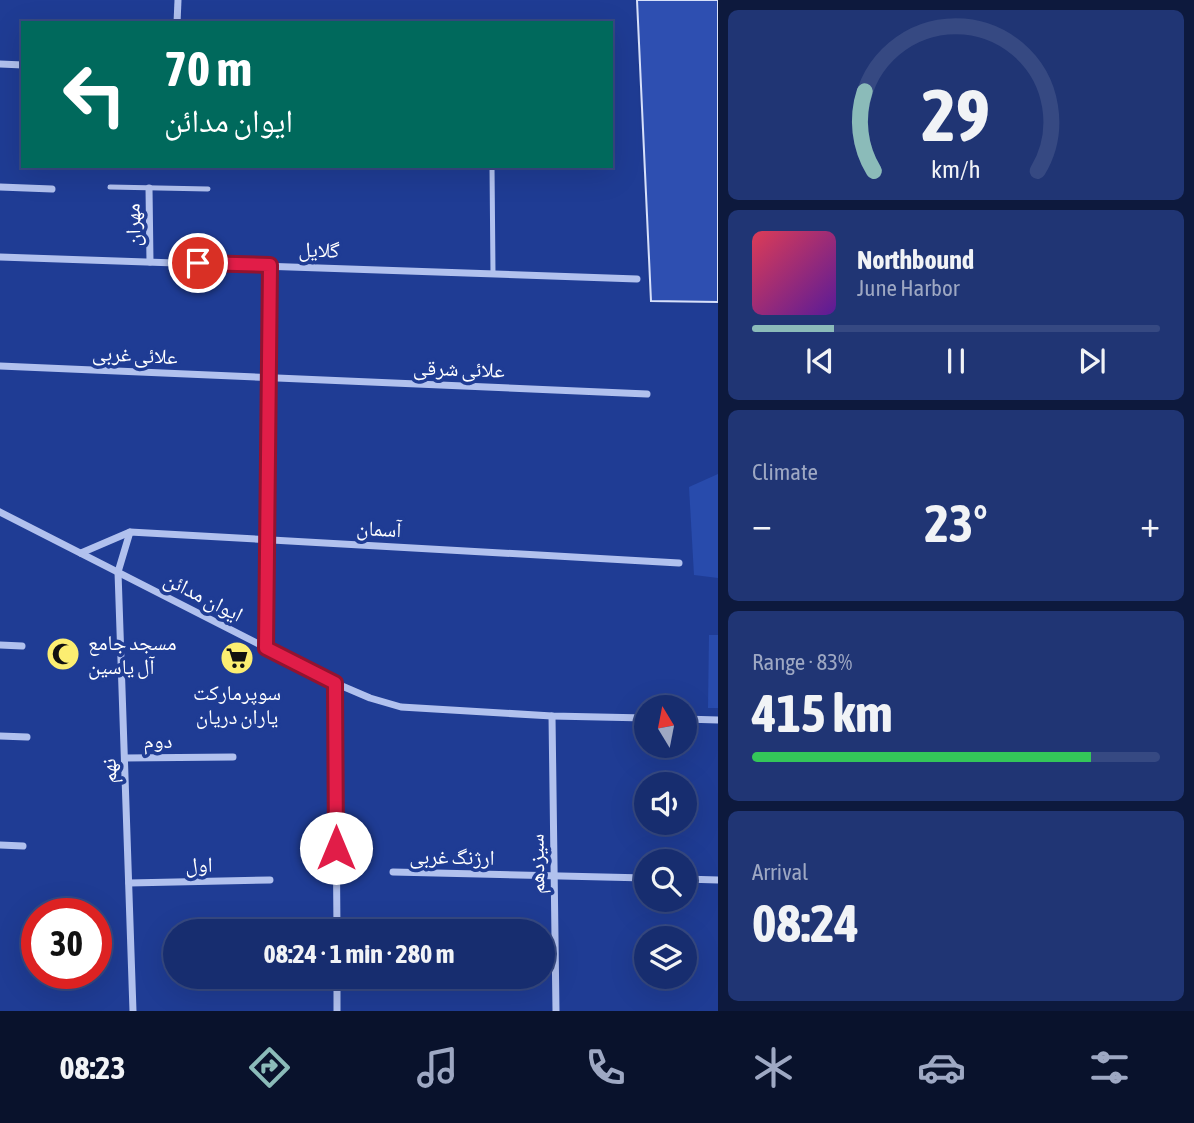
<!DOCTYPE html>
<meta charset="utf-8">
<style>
:root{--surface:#172d6f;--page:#203574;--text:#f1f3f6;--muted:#9ea8c3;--line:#364982;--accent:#8bbbb9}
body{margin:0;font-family:"Asap Condensed","Noto Naskh Arabic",sans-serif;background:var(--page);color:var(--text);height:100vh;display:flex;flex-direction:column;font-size:26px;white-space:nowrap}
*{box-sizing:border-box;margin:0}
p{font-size:23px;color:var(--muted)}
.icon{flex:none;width:38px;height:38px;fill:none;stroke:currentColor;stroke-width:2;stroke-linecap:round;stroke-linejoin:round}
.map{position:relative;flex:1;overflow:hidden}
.drawer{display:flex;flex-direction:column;gap:10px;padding:10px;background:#0d193d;width:476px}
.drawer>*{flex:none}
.hud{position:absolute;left:21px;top:21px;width:592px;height:147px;border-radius:0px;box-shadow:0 7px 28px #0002,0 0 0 2px var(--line);background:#00695c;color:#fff;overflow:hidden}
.needle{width:46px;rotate:350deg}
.fabs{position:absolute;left:634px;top:695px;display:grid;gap:14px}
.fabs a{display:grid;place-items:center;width:63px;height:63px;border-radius:50%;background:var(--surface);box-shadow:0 7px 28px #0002,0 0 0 2px var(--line);font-size:35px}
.speed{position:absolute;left:21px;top:898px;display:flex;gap:14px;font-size:35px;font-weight:700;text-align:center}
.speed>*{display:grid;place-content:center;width:91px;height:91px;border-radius:50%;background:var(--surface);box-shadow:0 7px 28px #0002,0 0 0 2px var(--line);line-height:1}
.speed .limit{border:10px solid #d22;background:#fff;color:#111}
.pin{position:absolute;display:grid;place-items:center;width:60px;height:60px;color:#fff;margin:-30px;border:4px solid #fff;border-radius:50%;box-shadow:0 2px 7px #0007}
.me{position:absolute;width:77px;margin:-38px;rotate:0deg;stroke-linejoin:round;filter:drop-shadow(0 0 5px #0008)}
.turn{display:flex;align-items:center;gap:24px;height:147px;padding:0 28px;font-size:32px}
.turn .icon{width:91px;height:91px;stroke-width:2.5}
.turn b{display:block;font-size:49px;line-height:60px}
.big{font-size:52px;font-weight:700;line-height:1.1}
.drawer .widget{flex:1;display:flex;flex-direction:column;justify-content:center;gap:10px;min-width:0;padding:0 24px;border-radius:10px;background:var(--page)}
.drawer .dial{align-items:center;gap:0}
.dial svg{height:182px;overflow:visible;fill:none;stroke:var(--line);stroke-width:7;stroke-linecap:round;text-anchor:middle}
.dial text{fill:var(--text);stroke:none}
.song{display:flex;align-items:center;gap:21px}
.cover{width:84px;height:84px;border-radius:10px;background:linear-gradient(135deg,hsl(350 70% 55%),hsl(270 70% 35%))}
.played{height:7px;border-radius:4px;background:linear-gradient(90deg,var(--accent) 20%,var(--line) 20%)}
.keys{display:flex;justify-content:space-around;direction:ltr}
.heat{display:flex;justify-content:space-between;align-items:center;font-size:38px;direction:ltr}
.charge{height:10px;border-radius:5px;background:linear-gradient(90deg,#34c759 83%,var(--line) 0)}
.trip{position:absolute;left:163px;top:919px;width:392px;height:70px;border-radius:35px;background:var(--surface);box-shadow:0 7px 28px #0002,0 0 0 2px var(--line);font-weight:700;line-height:70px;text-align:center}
.menu{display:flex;height:112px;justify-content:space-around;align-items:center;background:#09122c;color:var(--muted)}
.menu .icon{width:49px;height:49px}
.menu .selected{color:var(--accent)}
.menu b{font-size:32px;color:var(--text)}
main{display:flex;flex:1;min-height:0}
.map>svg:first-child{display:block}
.green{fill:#284bac}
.building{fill:#2e50b1;stroke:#d7e0fa;stroke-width:2;filter:url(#shadow)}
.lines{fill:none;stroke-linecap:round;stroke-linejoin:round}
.service{stroke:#b1c1ee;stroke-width:5}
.minor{stroke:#b1c1ee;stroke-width:7}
.route-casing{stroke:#92132f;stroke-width:18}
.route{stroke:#e11d48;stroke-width:12}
.labels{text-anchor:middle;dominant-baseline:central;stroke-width:7;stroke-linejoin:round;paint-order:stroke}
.street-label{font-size:21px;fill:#fff;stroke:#1f3c94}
.poi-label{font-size:21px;fill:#fff;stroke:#1f3c94;text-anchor:start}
</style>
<main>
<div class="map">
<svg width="718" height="1011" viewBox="0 0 718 1011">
<defs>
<filter id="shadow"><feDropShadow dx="4.5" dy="-4.5" stdDeviation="3.5" flood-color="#0009"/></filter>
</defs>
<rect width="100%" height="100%" fill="#1f3c94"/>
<g class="green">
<path d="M718 474V578L694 575 689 487Z"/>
<path d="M709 635H718V708H708Z"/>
</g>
<path class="building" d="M637 0H718V302L651 301Z"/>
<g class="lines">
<g class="service">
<path d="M492 166 493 273"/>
<path d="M110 187 208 189"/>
</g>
<g class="minor">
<path d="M177 23 178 0"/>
<path d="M0 64 23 65"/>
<path d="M0 187 52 189"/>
<path d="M149 188 150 262"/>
<path d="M0 257 637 279"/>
<path d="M0 366 647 394"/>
<path d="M0 512 335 683 370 698 401 707 552 716 646 718"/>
<path d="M130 532 118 572 133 1011"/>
<path d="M81 553 130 532 679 563"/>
<path d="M0 645 22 646"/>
<path d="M266 648 270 265"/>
<path d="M335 683 337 931"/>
<path d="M552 716 556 1011"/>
<path d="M684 719 718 720"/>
<path d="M0 736 27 737"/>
<path d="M125 758 233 757"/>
<path d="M0 845 23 846"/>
<path d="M393 872 646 878"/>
<path d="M684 879 718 880"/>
<path d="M129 883 270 880"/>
<path d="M337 976V1011"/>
</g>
</g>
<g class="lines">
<defs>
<path id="route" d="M198 263 270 265 266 648 335 683 336 848"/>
</defs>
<use href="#route" class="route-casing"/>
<use href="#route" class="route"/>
</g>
<defs>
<symbol id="mosque-disc" viewBox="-11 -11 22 22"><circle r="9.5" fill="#fcee71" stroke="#1f3c94"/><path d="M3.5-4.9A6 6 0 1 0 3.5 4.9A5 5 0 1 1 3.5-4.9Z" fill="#111"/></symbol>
<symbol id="supermarket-disc" viewBox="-11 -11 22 22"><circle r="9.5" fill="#fcee71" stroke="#1f3c94"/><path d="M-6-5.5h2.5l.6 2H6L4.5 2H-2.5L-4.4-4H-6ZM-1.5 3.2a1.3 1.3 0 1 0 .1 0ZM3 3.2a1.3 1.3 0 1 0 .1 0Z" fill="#111"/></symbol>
</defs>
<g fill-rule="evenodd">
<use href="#mosque-disc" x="44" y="635" width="38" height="38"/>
<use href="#supermarket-disc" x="218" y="639" width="38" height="38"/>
</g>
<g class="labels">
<g class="street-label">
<text transform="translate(132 225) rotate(-91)">مهران</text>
<text transform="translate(319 249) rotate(2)">گلایل</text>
<text transform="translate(135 354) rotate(3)">علائی غربی</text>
<text transform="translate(459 368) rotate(2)">علائی شرقی</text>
<text transform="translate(379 528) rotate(3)">آسمان</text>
<text transform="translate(204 596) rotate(27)">ایوان مدائن</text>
<text x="158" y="740">دوم</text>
<text transform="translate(108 771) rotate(-92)">نهم</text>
<text transform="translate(452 856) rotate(1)">ارژنگ غربی</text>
<text transform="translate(199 864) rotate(-1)">اول</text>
<text transform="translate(536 864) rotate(-91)">سیزدهم</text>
</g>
<g class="poi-label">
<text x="88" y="642">مسجد جامع<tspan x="88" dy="24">آل یاسین</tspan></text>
<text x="237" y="692" text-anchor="middle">سوپرمارکت<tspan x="237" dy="24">یاران دریان</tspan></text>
</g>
</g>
</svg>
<div class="fabs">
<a><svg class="needle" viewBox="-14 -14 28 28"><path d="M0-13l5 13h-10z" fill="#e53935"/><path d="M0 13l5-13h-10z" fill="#9ea8c3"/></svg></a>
<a><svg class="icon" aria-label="sound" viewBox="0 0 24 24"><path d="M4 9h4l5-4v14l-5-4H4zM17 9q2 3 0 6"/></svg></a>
<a><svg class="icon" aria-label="search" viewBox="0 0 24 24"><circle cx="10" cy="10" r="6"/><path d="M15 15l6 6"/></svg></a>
<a><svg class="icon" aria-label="layers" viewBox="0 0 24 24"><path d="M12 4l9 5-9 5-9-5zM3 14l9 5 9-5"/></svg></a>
</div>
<div class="speed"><div class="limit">30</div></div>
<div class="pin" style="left:198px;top:263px;background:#d93025"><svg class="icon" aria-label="arrive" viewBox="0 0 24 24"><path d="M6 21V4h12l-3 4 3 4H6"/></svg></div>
<svg class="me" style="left:336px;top:848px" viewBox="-20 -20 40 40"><circle r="19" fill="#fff"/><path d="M0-13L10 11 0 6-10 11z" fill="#e11d48"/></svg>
<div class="trip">08:24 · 1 min · 280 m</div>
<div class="hud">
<div class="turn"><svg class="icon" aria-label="left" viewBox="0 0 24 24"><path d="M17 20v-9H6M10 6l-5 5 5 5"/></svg><div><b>70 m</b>ایوان مدائن</div></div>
</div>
</div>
<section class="drawer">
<div class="widget dial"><svg viewBox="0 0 100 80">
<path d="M14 69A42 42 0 1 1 86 69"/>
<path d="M14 69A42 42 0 0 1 10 34" stroke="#8bbbb9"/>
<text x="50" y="56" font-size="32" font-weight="700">29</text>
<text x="50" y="72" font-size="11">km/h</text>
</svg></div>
<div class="widget">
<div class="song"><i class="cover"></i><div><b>Northbound</b><p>June Harbor</p></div></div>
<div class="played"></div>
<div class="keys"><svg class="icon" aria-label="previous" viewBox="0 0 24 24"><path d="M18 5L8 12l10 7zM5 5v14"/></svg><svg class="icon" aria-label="pause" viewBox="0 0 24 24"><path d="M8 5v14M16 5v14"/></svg><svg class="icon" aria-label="next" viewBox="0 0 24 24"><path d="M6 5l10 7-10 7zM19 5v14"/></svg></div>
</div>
<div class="widget"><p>Climate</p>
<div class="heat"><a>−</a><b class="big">23°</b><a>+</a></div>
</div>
<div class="widget"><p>Range · 83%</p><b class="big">415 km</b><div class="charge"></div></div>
<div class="widget"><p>Arrival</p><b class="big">08:24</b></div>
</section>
</main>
<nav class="menu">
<b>08:23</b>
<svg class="icon selected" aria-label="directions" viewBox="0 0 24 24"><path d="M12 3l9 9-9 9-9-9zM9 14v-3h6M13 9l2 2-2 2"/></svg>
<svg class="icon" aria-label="music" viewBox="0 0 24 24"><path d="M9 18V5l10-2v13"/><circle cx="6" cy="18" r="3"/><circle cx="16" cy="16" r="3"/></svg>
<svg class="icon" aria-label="phone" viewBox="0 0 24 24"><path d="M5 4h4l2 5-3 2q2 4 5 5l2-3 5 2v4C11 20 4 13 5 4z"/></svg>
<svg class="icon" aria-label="climate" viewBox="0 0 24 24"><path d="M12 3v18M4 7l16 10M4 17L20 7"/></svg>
<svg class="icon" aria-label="car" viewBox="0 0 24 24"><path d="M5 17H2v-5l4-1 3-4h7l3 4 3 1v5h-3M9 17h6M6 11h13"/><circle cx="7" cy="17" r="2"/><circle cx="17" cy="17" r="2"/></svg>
<svg class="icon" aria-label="filters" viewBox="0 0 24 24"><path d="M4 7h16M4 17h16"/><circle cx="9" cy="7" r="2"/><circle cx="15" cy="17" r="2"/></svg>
</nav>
